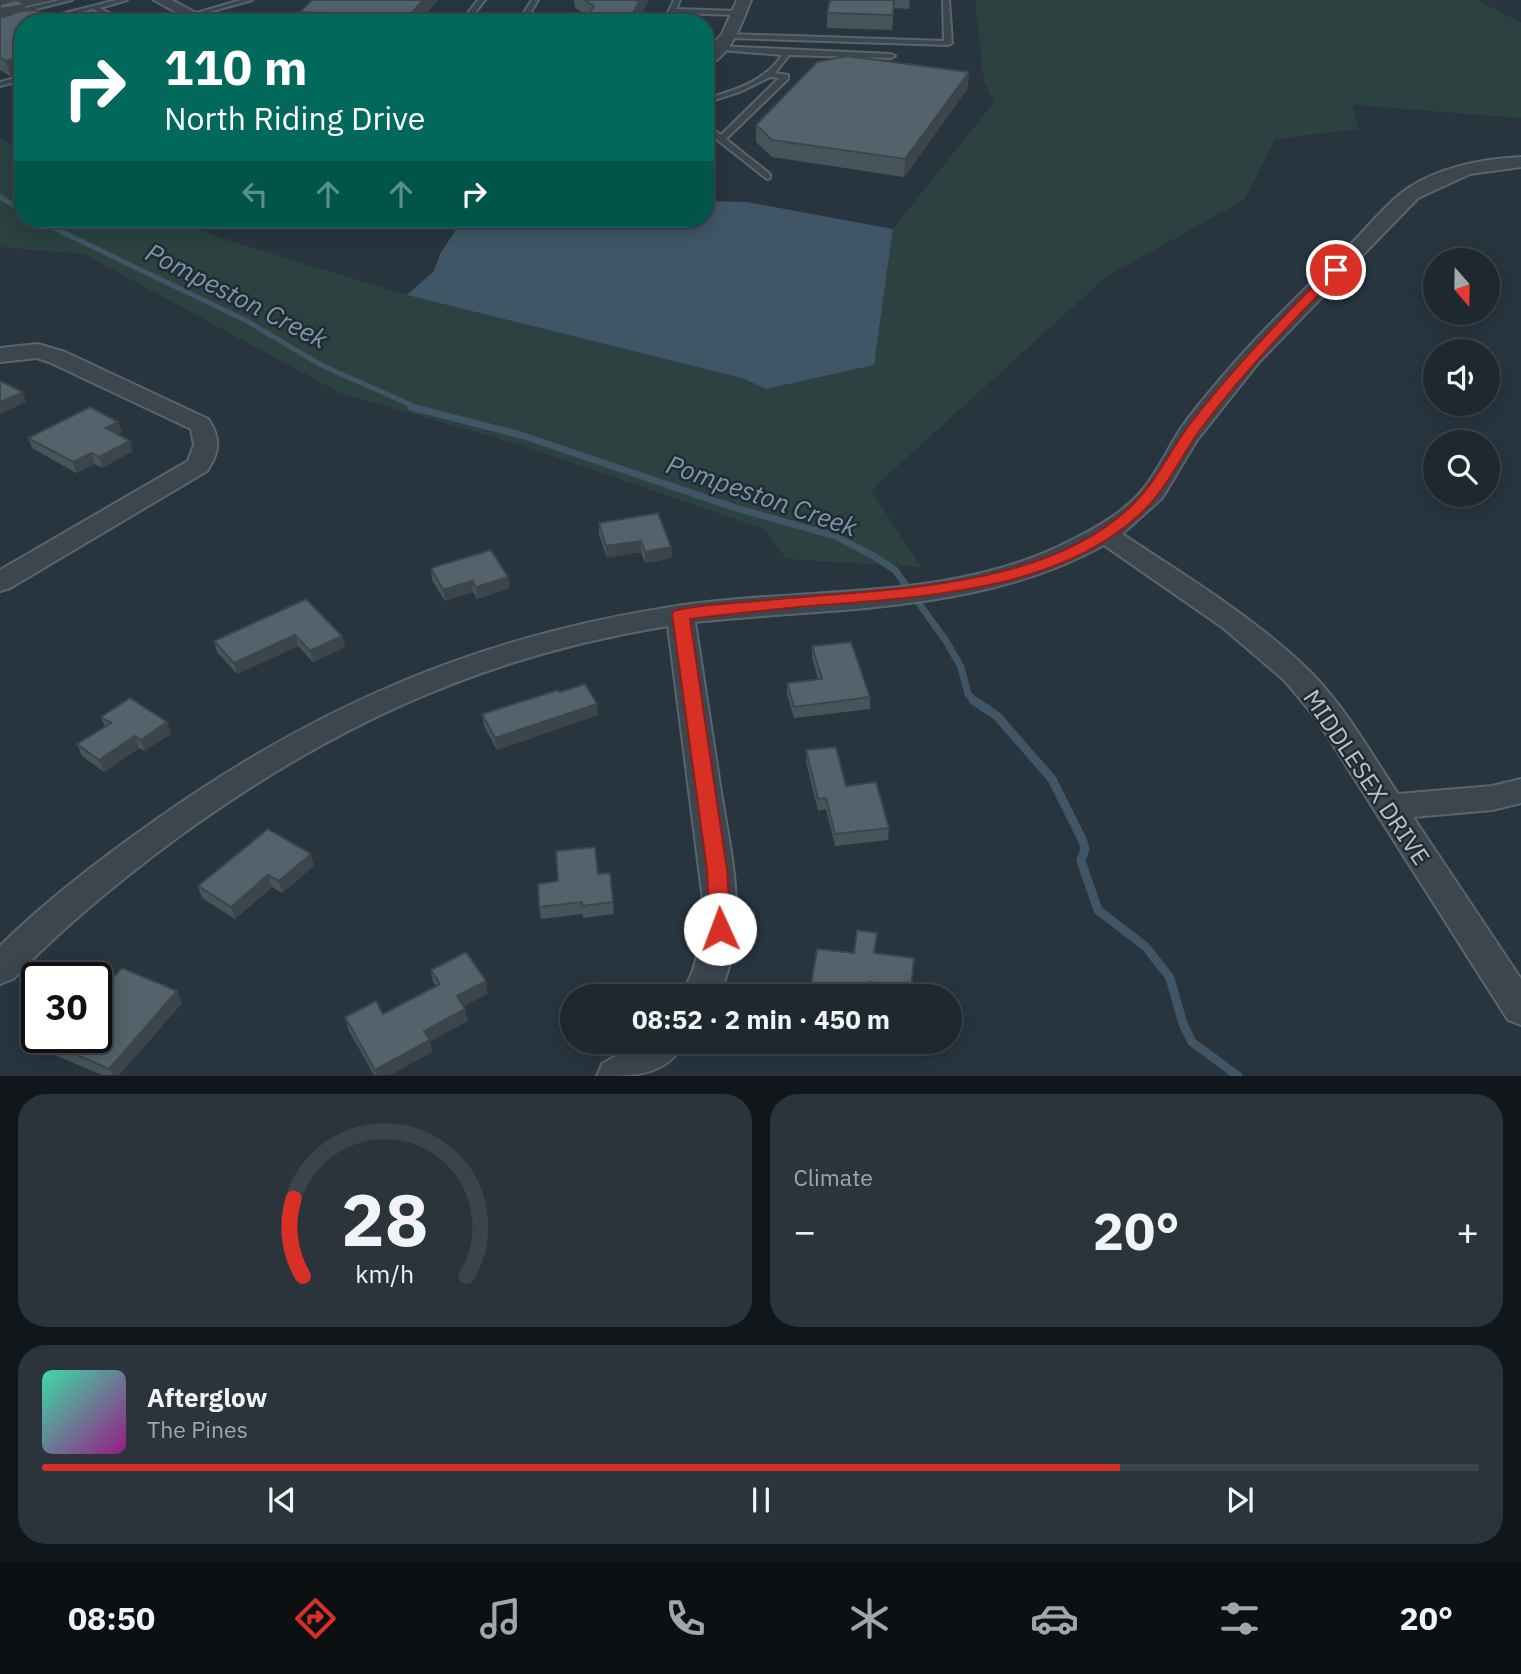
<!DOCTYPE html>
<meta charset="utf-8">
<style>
:root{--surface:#1e282f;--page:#2b343b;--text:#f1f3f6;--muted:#a1a6aa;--line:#3c444b;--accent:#d93025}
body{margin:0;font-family:"IBM Plex Sans",sans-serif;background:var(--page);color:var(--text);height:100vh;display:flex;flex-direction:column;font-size:26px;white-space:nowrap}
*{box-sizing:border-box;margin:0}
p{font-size:23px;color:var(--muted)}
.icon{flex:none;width:38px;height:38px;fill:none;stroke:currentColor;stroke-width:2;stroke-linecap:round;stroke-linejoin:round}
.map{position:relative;height:1076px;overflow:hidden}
.side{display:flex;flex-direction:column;gap:18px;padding:18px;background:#10161a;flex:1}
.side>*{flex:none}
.guide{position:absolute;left:14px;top:14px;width:700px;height:214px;border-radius:28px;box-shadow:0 4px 18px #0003,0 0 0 2px var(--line);background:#00695c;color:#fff;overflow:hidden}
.needle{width:46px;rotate:160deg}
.controls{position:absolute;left:1423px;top:248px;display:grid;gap:14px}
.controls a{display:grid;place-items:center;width:77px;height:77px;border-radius:50%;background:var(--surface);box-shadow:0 4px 18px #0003,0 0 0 2px var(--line);font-size:35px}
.speed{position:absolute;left:21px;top:962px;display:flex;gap:14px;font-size:35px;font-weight:700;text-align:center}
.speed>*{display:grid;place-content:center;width:91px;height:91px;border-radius:50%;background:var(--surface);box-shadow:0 4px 18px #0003,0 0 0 2px var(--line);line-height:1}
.speed .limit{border:4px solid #111;border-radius:10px;background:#fff;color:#111}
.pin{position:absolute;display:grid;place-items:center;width:60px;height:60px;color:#fff;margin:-30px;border:4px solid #fff;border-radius:50%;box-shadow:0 2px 7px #0007}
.me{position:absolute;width:77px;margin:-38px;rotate:358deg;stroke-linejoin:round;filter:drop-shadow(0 0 5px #0008)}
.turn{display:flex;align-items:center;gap:24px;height:147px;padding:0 35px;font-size:32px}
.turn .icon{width:91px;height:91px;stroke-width:2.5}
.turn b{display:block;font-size:49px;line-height:60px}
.lanes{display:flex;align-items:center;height:66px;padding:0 35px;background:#0003;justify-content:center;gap:35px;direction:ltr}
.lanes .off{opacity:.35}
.big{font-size:52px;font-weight:700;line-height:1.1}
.side .widget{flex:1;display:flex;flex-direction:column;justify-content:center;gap:10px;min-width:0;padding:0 24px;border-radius:28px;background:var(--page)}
.side .dial{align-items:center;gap:0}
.dial svg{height:182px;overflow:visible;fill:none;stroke:var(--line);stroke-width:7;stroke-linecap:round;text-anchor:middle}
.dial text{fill:var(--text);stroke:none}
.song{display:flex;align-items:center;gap:21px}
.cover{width:84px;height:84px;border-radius:10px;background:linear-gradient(135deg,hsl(160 70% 55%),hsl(310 70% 35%))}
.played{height:7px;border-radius:4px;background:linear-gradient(90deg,var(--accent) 75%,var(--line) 75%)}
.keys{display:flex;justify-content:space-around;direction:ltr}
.heat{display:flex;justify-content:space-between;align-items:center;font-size:38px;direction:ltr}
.side .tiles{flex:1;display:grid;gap:18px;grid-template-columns:1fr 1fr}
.widget:last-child{grid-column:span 2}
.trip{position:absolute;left:560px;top:984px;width:402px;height:70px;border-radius:35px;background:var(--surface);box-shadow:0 4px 18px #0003,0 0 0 2px var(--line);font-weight:700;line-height:70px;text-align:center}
.tab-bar{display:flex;height:112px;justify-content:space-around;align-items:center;background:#0c1013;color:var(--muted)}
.tab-bar .icon{width:49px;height:49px}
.tab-bar .selected{color:var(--accent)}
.tab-bar b{font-size:32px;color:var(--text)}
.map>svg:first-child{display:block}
.green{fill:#2b4240}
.water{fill:#405566}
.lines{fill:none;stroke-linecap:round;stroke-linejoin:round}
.stream-far2{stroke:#405566;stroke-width:5}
.stream-far1{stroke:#405566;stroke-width:7}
.stream{stroke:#405566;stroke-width:9}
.service-casing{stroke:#5a646c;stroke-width:4}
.minor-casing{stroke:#5a646c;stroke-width:4}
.service{fill:#3c464f;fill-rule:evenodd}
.minor{fill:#3c464f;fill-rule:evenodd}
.wall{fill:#48545c}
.shaded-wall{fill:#3b454b}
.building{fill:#54626b;stroke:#3b454b;stroke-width:2}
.route{fill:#d93025;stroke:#8d1f18;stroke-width:2}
.labels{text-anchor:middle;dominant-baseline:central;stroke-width:5;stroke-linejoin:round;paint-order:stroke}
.street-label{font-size:24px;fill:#b9c1c9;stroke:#212b34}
.water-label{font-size:26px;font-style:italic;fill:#7c96aa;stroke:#212b34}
</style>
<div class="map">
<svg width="1521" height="1076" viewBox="0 0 1521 1076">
<rect width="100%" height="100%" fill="#28353f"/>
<path class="green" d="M975 0H1478L1521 23V118L1353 105 1358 129 1275 139 1245 199 1106 277 871 490 921 567 786 559 766 530 524 446 340 393 84 254 0 247V138L23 148V219H178L223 239 407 295 742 378 766 389 874 365 893 229 994 102 984 82Z"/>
<path class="water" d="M705 201 747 202 893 229 874 365 766 389 742 378 407 295 434 271 440 254 463 219H705Z"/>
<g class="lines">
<g class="stream-far2">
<path d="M0 197 23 211"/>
<path d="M35 219 247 321 321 365 418 408"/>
</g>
<path class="stream-far1" d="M411 407 521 435 736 508 835 536 872 555 895 570 946 641 961 667 968 694 975 701"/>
<path class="stream" d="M973 700 997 716 1052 779 1082 839 1085 849 1081 861 1098 910 1146 947 1170 978 1183 1024 1192 1042 1238 1076"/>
<defs>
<g id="service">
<path d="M60 0H72L0 18V14Z"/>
<path d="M116 0H127L100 8 127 23H118L93 9 39 23H26Z"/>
<path d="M241 0H252L192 17 189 15Z"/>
<path d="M478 0H485L467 23H460Z"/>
<path d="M532 0H538L524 23H517Z"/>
<path d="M674 0H680L676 9 738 11 741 13 738 15 674 13 670 23H663Z"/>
<path d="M943 0H949L952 43 948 45 729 38 725 36 729 34 944 41Z"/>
<path d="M718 46 891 54 895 56 891 58 789 55 775 73 788 75V79L726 139 770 174V178L767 179 705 130V124L721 135 779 78 770 77 742 91 705 103V99C733 91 766 81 782 55L721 50H718Z"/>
<path d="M23 76V80L0 86V82Z"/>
</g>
<g id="minor">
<path d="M154 0H172L214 23H195Z"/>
<path d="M737 0H751C742 22 731 58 705 66V53L722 34Z"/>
<path d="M1521 157V167L1470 174 1418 198 1259 362 1197 440 1162 498 1122 534C1184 575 1249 614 1303 665 1342 701 1369 751 1398 794L1492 786 1521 779V803L1492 810 1413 817 1521 979V1025L1508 1020 1316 718 1284 680 1222 627 1104 545C980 614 832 607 695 622 703 676 712 731 720 786 731 856 751 929 718 996H681L692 973 699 950 703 900 668 626C481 656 329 727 177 838 119 881 63 927 13 979L0 984V946C47 900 99 860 153 822 316 706 478 636 677 606 808 586 951 603 1072 540 1098 527 1126 511 1144 488 1161 467 1171 441 1187 420 1236 356 1294 299 1352 243 1370 225 1388 201 1410 187 1443 166 1483 159 1521 157Z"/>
<path d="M38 344 65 352 208 419C221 438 220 452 207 471L10 588 0 591V570L188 461 194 445 191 429 49 362 37 358 0 362V348Z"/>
<path d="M641 1041H686C666 1076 636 1076 597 1076L602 1064Z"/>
</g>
</defs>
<use href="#service" class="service-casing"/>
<use href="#minor" class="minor-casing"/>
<use href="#service" class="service"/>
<use href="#minor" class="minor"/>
</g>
<g class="wall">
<path d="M0 0H53L25 6 23 23V73L11 77 0 70Z"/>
<path d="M312 0H438L418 23H302L300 12Z"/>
<path d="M574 0H649L636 23H584L588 16 575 8Z"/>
<path d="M830 0H910L909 9 894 8 892 30 827 28V13Z"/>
<path d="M968 88 904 177 772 157 756 142V125Z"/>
<path d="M401 219H432L431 220Z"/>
<path d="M122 432 118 434 133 451 102 468 95 464 76 473 32 448 28 438Z"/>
<path d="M599 523 671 547 672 558 645 563 641 552 607 558 599 534Z"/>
<path d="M431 568 508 577 510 588 477 599 473 592 445 601 432 580Z"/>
<path d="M306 599 342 636 345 647 313 662 298 646 237 674 217 652 214 641Z"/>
<path d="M812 646 870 697V709L794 718 787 694V683L818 679 812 658Z"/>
<path d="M560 692 598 715 497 750 484 726 482 714Z"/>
<path d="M101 717 167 722 171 734 144 751 139 748 104 772 82 756 77 744 105 727Z"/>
<path d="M806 750 846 786 889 828 888 840 835 846 826 809 818 811 806 762Z"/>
<path d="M314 866 282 893 272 887 235 919 202 898 198 886Z"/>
<path d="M598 874 613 902 614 914 583 918V914L541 919 539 907 558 881Z"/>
<path d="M854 953H875L914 958 910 996H877L868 994Z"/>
<path d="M431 970 488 993 464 1006 468 1021 430 1041 432 1052 390 1075H374L348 1029 345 1017 383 1014 436 986 433 982Z"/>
<path d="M177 991 182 1003 119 1075H102L57 1056 52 1044Z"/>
</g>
<g class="shaded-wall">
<path d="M0 0H53L25 6 29 20 0 25Z"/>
<path d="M423 0H438L418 23H410L409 16Z"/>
<path d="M640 0H649L636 23H627Z"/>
<path d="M23 56V73L11 77 6 61Z"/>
<path d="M969 72 968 88 904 177 905 159Z"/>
<path d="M23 392 26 402 0 414V402Z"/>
<path d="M118 422 122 432 109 439 106 428Z"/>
<path d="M130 441 133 451 102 468 99 457Z"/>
<path d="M91 453 95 464 76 473 73 462Z"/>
<path d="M641 541V552L607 558 606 546Z"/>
<path d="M671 547 672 558 645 563V552Z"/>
<path d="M508 577 510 588 477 599 476 587Z"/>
<path d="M472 581 473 592 445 601 443 590Z"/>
<path d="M295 635 298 646 237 674 234 663Z"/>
<path d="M342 636 345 647 313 662 310 651Z"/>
<path d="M597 704 598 715 497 750 495 738Z"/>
<path d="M167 722 171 734 144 751 141 740Z"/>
<path d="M135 736 139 748 104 772 99 760Z"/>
<path d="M311 854 314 866 282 893 279 881Z"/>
<path d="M268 875 272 887 235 919 231 907Z"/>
<path d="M486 981 488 993 459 1008 457 996Z"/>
<path d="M177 991 182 1003 119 1075H112L109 1069Z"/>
<path d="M465 1009 468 1021 430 1041 432 1052 390 1075H376L375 1070 424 1031Z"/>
</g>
<g class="building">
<path d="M17 0 25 5 0 9V4Z"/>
<path d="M312 0H423L409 16 300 12Z"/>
<path d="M584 0H640L627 23H584L594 6Z"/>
<path d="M830 0H894L893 15 827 13Z"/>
<path d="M36 10 58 23H23V56L6 61 0 57V18L21 11Z"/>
<path d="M847 56 969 72 905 159 772 140 756 125 817 62Z"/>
<path d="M0 381 23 392 0 402Z"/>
<path d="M90 407 118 422 106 428 130 441 99 457 91 453 73 462 28 438Z"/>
<path d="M658 513 671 547 645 552 641 541 606 546 599 523Z"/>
<path d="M491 550 508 577 476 587 472 581 443 590 431 568Z"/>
<path d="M306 599 342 636 310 651 295 635 234 663 214 641Z"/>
<path d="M851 642 870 697 794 707 787 683 822 679 812 646Z"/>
<path d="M585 684 597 704 495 738 482 714 558 690 560 692Z"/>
<path d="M130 698 167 722 141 740 135 736 99 760 77 744 111 723 101 717Z"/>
<path d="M836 747 846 786 876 782 889 828 835 834 826 798 818 799 806 750Z"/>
<path d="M268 829 311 854 279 881 268 875 231 907 198 886Z"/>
<path d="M595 847 598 874 610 873 613 902 582 906V902L539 907 538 884 558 881 556 851Z"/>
<path d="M857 930 877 933 874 953 914 958 911 988 869 982 867 996H809L817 949 854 953Z"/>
<path d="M466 952 486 981 457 996 465 1009 424 1031 430 1040 375 1070 345 1017 376 1001 383 1014 440 984 431 970Z"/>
<path d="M122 968 177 991 109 1069 52 1044 58 1038H96V996Z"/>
</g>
<path class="route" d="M1336 266 1343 270 1341 272C1292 321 1245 371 1203 426 1180 456 1167 491 1138 516 1049 597 903 597 790 608 756 611 723 615 690 619L727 870 731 929 728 935 720 938 713 935 710 929 707 870 672 614 674 611C698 604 724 604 748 602 867 588 1034 595 1128 509 1156 484 1170 449 1193 420 1236 365 1283 316 1332 267Z"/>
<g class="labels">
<g class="street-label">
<text transform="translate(1367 777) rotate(56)">MIDDLESEX DRIVE</text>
</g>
<g class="water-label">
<text transform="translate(237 295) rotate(27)">Pompeston Creek</text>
<text transform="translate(762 495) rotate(19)">Pompeston Creek</text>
</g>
</g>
</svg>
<div class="controls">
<a><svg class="needle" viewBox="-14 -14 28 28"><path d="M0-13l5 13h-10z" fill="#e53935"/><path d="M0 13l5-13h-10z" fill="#a1a6aa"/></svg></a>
<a><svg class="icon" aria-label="sound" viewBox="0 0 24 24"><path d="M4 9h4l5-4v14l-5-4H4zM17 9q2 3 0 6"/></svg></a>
<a><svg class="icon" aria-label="search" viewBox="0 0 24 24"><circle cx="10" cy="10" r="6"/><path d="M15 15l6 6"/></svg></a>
</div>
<div class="speed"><div class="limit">30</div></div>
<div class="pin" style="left:1336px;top:270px;background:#d93025"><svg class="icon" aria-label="arrive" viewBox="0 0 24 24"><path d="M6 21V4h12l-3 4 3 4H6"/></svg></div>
<svg class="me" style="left:720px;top:929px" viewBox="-20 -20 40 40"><circle r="19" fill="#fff"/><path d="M0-13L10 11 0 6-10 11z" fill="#d93025"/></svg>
<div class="trip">08:52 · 2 min · 450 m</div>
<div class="guide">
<div class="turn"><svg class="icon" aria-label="right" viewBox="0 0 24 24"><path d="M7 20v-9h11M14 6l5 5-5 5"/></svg><div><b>110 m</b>North Riding Drive</div></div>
<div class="lanes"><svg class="icon off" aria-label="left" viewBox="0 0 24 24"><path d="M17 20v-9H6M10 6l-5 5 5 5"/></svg><svg class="icon off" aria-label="ahead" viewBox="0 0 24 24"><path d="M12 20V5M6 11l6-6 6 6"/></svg><svg class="icon off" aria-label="ahead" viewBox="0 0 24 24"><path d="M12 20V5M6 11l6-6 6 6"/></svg><svg class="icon" aria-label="right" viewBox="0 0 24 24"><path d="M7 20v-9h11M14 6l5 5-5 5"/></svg></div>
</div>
</div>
<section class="side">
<div class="tiles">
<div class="widget dial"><svg viewBox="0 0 100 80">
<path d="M14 69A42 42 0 1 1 86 69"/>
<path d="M14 69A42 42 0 0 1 10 35" stroke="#d93025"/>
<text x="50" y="56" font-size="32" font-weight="700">28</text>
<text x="50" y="72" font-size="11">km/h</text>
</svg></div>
<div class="widget"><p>Climate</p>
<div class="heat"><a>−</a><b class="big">20°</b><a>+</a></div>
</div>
<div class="widget">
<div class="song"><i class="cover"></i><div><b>Afterglow</b><p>The Pines</p></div></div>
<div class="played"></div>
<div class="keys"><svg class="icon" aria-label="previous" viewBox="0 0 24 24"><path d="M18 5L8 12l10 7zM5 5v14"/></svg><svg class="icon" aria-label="pause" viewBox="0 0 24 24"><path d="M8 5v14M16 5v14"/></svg><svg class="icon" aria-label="next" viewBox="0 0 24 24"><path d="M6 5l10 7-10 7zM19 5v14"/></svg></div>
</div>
</div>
</section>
<nav class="tab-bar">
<b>08:50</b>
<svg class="icon selected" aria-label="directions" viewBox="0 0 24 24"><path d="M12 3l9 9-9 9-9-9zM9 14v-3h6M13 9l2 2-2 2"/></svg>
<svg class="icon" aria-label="music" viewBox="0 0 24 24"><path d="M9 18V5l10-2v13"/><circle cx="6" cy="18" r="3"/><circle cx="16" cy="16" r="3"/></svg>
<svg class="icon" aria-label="phone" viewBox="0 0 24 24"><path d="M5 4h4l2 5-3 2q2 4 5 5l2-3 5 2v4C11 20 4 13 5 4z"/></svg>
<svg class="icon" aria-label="climate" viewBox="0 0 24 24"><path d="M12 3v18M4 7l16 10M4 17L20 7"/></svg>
<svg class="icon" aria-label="car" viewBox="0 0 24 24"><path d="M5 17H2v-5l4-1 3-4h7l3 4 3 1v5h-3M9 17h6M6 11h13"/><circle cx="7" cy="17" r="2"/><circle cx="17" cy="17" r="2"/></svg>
<svg class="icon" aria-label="filters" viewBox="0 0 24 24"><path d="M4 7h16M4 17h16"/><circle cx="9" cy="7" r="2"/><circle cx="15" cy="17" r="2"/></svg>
<b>20°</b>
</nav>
